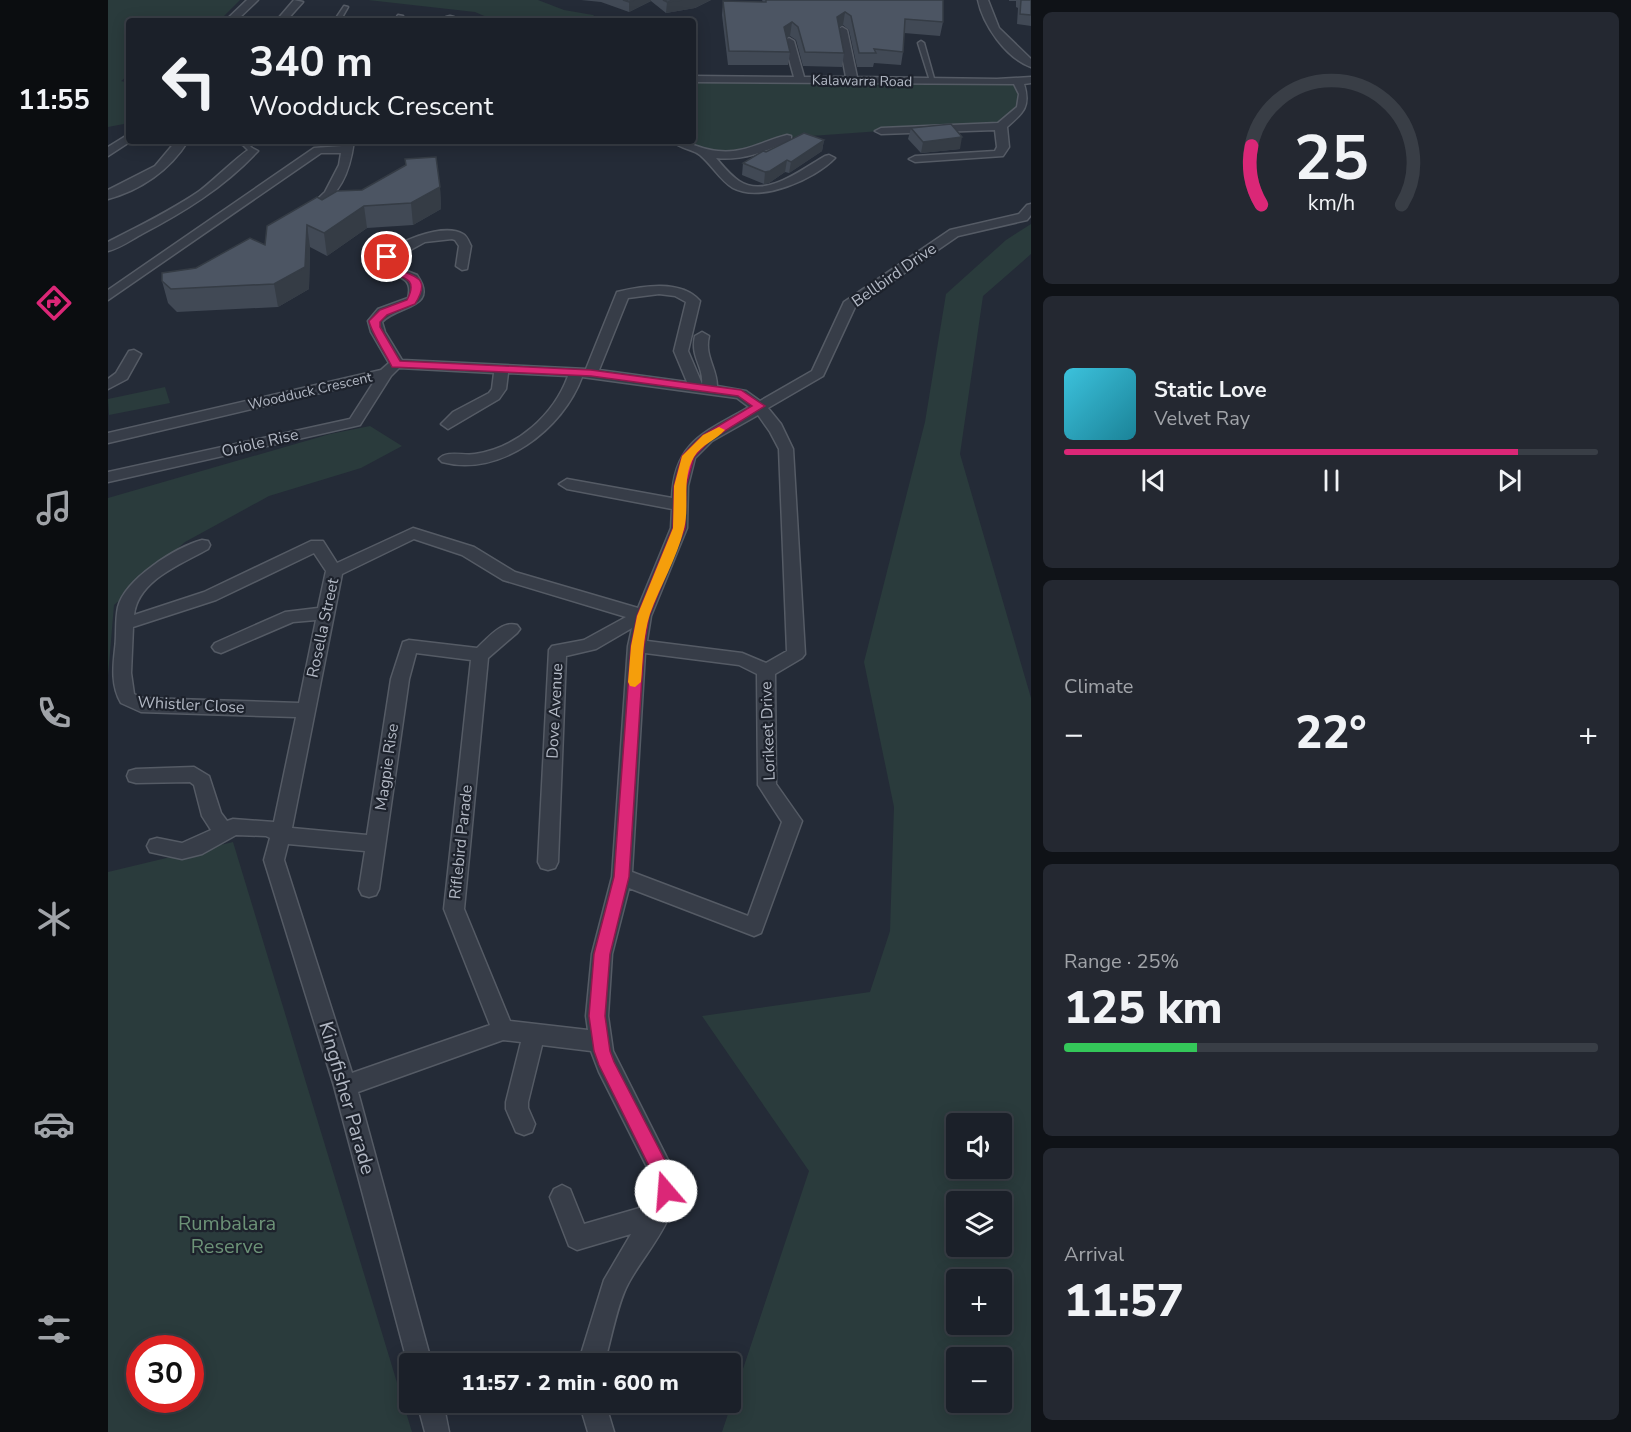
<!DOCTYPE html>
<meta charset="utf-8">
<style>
:root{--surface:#1b2029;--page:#242831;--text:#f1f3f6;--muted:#a0a3a8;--line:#393e46;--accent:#db2777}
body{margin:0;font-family:"Nunito Sans",sans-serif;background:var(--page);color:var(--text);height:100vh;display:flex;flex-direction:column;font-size:22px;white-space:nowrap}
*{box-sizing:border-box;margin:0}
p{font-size:20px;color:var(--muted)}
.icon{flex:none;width:33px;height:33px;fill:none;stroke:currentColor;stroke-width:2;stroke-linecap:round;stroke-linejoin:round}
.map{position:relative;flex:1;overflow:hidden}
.panel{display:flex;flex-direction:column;gap:12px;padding:12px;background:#0f1217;width:600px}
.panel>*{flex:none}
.hud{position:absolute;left:18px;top:18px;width:570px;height:126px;border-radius:6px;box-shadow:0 3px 15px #0003,0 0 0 2px var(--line);background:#1b2029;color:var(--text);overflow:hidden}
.buttons{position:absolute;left:838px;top:1113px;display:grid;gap:12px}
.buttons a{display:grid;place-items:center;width:66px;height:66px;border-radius:6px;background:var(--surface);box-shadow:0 3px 15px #0003,0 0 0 2px var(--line);font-size:30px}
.speed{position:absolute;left:18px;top:1335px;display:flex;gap:12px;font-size:30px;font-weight:700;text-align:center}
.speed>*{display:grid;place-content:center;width:78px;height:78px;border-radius:50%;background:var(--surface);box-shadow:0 3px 15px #0003,0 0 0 2px var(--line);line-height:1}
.speed .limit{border:9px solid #d22;background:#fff;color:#111}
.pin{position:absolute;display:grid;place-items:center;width:51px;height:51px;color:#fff;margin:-26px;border:3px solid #fff;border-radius:50%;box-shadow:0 2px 6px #0007}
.me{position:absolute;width:66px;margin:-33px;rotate:342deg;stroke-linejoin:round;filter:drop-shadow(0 0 4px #0008)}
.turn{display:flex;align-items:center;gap:21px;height:126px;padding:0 24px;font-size:27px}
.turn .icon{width:78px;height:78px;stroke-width:2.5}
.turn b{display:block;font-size:42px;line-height:51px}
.big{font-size:45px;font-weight:800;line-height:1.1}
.panel .widget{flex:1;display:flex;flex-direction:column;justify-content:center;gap:9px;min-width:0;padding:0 21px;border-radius:9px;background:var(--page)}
.panel .dial{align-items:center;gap:0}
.dial svg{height:156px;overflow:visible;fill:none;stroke:var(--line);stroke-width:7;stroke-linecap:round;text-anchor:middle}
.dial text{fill:var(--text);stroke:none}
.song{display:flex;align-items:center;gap:18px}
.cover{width:72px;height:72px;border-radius:9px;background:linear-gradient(135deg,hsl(190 70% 55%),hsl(190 70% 35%))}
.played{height:6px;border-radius:3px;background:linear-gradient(90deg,var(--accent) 85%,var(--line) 85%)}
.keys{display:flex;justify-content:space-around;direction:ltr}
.heat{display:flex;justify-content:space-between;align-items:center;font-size:33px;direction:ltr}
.charge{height:9px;border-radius:4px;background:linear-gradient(90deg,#34c759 25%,var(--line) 0)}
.trip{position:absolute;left:291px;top:1353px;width:342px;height:60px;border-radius:6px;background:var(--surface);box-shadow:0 3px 15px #0003,0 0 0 2px var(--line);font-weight:800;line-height:60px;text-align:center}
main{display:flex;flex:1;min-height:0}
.dock{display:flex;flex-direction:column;width:108px;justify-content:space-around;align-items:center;background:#0b0d10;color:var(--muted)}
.dock .icon{width:42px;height:42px}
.dock .on{color:var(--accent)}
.dock b{font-size:27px;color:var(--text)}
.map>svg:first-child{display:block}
.green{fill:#2a3b3c;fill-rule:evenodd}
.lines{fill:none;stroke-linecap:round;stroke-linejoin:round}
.service-casing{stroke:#555b65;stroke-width:3}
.minor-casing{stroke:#555b65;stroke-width:3}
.service{fill:#373d48;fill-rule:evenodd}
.minor{fill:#373d48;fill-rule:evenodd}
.wall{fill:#414955}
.shaded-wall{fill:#353c45}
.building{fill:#4c5563;stroke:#353c45;stroke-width:1.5}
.route{fill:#db2777;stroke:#8e194d;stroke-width:1.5}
.slow{fill:#f59e0b}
.labels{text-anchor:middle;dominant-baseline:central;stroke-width:4.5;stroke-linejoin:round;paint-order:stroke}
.far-street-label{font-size:14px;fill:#b2b8c4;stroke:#1d222c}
.street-label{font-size:16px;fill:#b2b8c4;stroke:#1d222c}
.near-street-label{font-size:20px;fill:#b2b8c4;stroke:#1d222c}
.near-park-label{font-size:20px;fill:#6c9277;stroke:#1d222c}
</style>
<main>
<nav class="dock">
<b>11:55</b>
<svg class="icon on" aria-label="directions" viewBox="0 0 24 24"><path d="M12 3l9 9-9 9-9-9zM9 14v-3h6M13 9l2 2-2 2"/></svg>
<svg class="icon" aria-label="music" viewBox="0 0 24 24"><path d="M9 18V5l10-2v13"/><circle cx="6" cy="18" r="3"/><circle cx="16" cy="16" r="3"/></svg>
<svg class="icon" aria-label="phone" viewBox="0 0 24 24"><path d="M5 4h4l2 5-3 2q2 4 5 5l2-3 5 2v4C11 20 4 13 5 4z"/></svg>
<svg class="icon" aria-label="climate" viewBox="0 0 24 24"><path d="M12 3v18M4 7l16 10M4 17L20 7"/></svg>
<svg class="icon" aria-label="car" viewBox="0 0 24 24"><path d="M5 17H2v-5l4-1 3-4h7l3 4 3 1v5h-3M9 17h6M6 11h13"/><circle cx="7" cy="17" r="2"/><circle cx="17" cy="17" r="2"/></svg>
<svg class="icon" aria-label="filters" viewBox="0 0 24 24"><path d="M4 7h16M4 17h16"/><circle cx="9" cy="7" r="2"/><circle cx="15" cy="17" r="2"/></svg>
</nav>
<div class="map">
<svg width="923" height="1432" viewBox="0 0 923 1432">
<rect width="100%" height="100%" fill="#242b37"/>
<g class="green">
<path d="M0 0H132L111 21H21V75L13 81 21 83V123L0 127Z"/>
<path d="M260 0H430L456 10 485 15 492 21H388L367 12Z"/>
<path d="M585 79 910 82 914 108 893 126 773 131 675 138 628 155 581 148 570 141H585Z"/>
<path d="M923 224V254L875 296 852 454 923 698V1432H614L701 1171 594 1016 762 992 782 931 786 807 756 662 817 422 838 294 898 240ZM849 1124H894V1168H849ZM849 1202H894V1246H849ZM849 1280H894V1324H849ZM849 1358H894V1402H849Z"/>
<path d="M57 387 62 403 1 415 0 399Z"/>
<path d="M262 426 294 446 253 468 161 496 77 542 6 605 0 676V498L222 434Z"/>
<path d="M125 842 304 1432H0V872ZM32 1348H82V1400H32Z"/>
</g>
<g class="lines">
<defs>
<g id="service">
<path d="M236 6 240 7 232 21H226Z"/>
<path d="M290 15 295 16 292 21H286Z"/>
<path d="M813 41 816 43 827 82 822 81 810 43Z"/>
<path d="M125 141 139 143 147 151 142 152 135 145Z"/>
</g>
<g id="minor">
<path d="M139 0H150L128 21H117Z"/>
<path d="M186 0 195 2 178 21H168Z"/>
<path d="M870 0H880L891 28 923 59V67C898 58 875 25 870 0Z"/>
<path d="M342 16 346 17 347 21H337L338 17Z"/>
<path d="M734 27 739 30 749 77 889 79 923 77V83L916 84C923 107 915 113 899 127L901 147 895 156 807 162 801 159 807 156 887 151 889 147 887 130 773 134 767 131 773 128 890 123 909 107 911 94 906 84 585 82V76L686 77 676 41 681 38 686 41 696 77H738L729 30Z"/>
<path d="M21 134V141H23L0 156V147Z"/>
<path d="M679 135 683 136V140C659 151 634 161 608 158 615 166 622 175 631 181 658 199 694 169 717 156L721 155 727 158C707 179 653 203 625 188 612 180 604 165 592 155 585 149 572 149 564 141 583 141 593 150 610 151 636 154 655 141 679 135Z"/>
<path d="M68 141H80C62 170 33 190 0 199V190L47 166Z"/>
<path d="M234 141H246C241 177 232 191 205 216H197L195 213 217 192 231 165 233 153H213L0 300V290L206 148 234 146Z"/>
<path d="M144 148 150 151 148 153C115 188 76 212 34 234 23 240 12 248 0 251V242C31 226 62 211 90 192 102 184 136 150 144 148Z"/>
<path d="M923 204V215L919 220 850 236 747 307 715 376 660 408 673 424 685 449 697 654 694 658 667 674 668 784 694 821 653 933 646 936 521 888 504 954 500 1016 505 1051 562 1164C582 1210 540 1246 520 1284 509 1304 503 1341 496 1364H470L496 1280 523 1234 469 1250 461 1246 442 1197 446 1189 454 1185 462 1189 476 1224 542 1205 545 1189 543 1175 491 1072 483 1051 434 1045 420 1102V1108L427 1124 424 1132 416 1135 408 1132 398 1109V1102L413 1042 395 1040 250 1092 324 1364H302V1372L226 1086 156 860 162 838 158 836 128 835 94 854 74 859 42 852 39 846 42 840 49 838 74 843 103 830 94 816 86 785 82 782 28 783 21 781 19 776 21 771 28 769 86 767 101 776 113 813 119 821 125 819 166 822 188 717 33 712 13 703C3 686 5 667 7 649 9 635 7 621 10 607 17 579 68 547 94 540L100 541 102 545 100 549C72 565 30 580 26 615L96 592 203 541H215L229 563 305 528 366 547 407 572 530 608 563 528 564 509 459 489 451 484 459 479 564 498C566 441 598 432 641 407L629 398 474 377C455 429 392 478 334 462L331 459C338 450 356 456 367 454 409 448 446 415 460 376L400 373 398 389 391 399 340 429 333 424 345 412 381 393 384 389 386 373 291 368 283 376 252 425 0 482V472L242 419 267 380 0 443V433L273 370 281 363 263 332 260 321 270 309 300 298C306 276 289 277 273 270L271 259C284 243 335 222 355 234 359 236 361 242 363 246L359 269 354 270 348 266 351 246 347 240 344 239 317 242 284 260V265L309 275C332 309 289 305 274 322L277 332 294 360 478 369 509 292C534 286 573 279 592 301L580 351 594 384C596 367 582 357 587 336L594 332 601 336C596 356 609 368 609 386L638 391 652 401 704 371 736 302 842 230 911 214 919 205ZM551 294 567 296 578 302 566 351 579 382 491 370 520 298ZM650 415 662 432 671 449 679 651 658 663 634 653 539 641 543 616 579 528 580 486 587 458 604 441ZM306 539 354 555 395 580 518 617 476 640 444 646 441 650 430 862 433 868 440 870 447 868 450 862 458 656 488 649 524 628 520 646 504 877 484 954 478 1016 480 1030 402 1021 356 909 380 658 409 633 412 629 409 625C394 620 379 639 369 648L301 640 295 642 283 679 259 835 184 828 234 574ZM206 553 218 571 210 608 177 612 107 643 104 647 107 651 113 653 185 622 208 620 191 703 35 698 26 694 23 673 25 627 108 600ZM308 653 363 660 336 909 382 1025 244 1073 176 860 180 844 257 851 251 889 254 895 261 897 268 895 271 889 301 679ZM537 653 631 665 649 674 650 785 674 822 640 916 524 872Z"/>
<path d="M26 350 33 354 19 379 0 389V379L8 373 21 351Z"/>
<path d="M309 1402H335L341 1432H317Z"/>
<path d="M471 1402H497L506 1432H480Z"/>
</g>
</defs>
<use href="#service" class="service-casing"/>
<use href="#minor" class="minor-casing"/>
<use href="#service" class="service"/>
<use href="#minor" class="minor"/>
</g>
<g class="wall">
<path d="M473 0H603L587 8 558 13 543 1 521 12 493 2Z"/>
<path d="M654 0H835V22L832 36 796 33 795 52 793 65 766 63 765 67H749L741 30 735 25 731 28 736 53 734 67 695 66 688 40 682 36 679 38 682 52 680 65H620L614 15 615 1 655 2Z"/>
<path d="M901 0H923V26L909 24 910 8 908 7V1H901Z"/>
<path d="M803 128 852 149 813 153 800 139Z"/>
<path d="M716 140 714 151 681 173 677 172 661 183 656 184 634 175 635 163 658 152Z"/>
<path d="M332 187 333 209 305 225 259 228 219 256 202 247 201 289 170 307 69 312 60 303 54 281 88 268 157 245 214 200Z"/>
</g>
<g class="shaded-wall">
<path d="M526 0H543V1L521 12V2Z"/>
<path d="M573 0H603L587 8 558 13 559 2Z"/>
<path d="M737 12 735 25 727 30 729 17Z"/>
<path d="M684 22 682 36 674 40 676 27Z"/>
<path d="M854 137 852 149 813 153 815 142Z"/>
<path d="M716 140 714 151 681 173 683 162Z"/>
<path d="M679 160 677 172 661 183 656 184 657 172Z"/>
<path d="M332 187 333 209 305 225 303 203Z"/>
<path d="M256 206 259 228 219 256 216 233Z"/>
<path d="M199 225 202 247 201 289 170 307 166 284Z"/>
</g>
<g class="building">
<path d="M515 0H526L521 2Z"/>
<path d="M555 0H573L559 2Z"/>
<path d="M658 0H835V22L797 19 795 52 766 49 768 53H751L743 16 737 12 729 17 736 53 697 52 690 27 684 22 676 27 682 52 621 51 615 1 658 2Z"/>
<path d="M913 0H923V15L912 14Z"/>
<path d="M843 124 854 137 815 142 803 128Z"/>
<path d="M696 133 716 140 683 162 679 160 662 171 657 172 635 163 655 151 658 152Z"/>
<path d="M328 157 332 187 303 203 256 206 216 233 199 225 197 267 166 284 63 289 54 281V273L88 268 142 238 157 245 159 226 209 197 214 200 229 191 254 190 298 165 297 159Z"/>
</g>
<path class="route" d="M276 255 284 257 281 265C298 277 327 272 307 304L279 315 272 322V327L292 361 483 370 633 390 657 406 602 440 586 457 578 486 577 528 541 616 536 646 521 877 502 954 497 1016 502 1051 506 1062 563 1172 567 1191 564 1197 558 1200 551 1197 545 1174 491 1065 486 1051 481 1016 486 954 506 877 523 646 529 616 565 528 566 486 574 456 595 435 644 406 630 396 483 376 284 367C279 356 263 332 261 321L272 310 299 300C316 268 275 282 271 261Z"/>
<path class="slow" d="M611 427 617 430C608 440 593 445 586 457 573 478 582 506 576 529 569 558 552 586 542 614 535 636 535 660 533 682L527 687 522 686 520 682 523 646 529 616 565 528 566 486 574 456 595 435Z"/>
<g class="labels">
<g class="far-street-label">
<text transform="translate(754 81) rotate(1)">Kalawarra Road</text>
<text transform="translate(202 391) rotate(-13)">Woodduck Crescent</text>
</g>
<g class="street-label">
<text transform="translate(786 275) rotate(-35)">Bellbird Drive</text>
<text transform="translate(152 443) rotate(-13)">Oriole Rise</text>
<text transform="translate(215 628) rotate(-78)">Rosella Street</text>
<text transform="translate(83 705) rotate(3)">Whistler Close</text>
<text transform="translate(447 711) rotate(-87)">Dove Avenue</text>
<text transform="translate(660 731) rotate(-92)">Lorikeet Drive</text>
<text transform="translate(279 767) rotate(-82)">Magpie Rise</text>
<text transform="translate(353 842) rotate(-84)">Riflebird Parade</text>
</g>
<g class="near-street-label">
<text transform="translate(239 1098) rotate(74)">Kingfisher Parade</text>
</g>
<g class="near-park-label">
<text x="119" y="1223">Rumbalara<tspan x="119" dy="23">Reserve</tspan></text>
</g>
</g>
</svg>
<div class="buttons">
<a><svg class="icon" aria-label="sound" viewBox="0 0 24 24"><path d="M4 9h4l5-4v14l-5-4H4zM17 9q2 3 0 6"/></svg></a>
<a><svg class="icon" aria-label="layers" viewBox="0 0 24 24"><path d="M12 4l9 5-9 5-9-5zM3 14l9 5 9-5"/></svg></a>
<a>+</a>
<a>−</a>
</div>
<div class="speed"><div class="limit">30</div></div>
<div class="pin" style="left:279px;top:257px;background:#d93025"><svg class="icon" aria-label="arrive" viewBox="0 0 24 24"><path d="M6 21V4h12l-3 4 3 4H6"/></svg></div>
<svg class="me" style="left:558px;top:1191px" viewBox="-20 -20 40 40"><circle r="19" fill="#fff"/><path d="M0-13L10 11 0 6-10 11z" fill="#db2777"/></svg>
<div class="trip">11:57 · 2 min · 600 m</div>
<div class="hud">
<div class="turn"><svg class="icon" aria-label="left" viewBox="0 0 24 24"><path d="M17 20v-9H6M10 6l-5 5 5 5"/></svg><div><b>340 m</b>Woodduck Crescent</div></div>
</div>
</div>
<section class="panel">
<div class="widget dial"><svg viewBox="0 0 100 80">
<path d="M14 69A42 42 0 1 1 86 69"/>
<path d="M14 69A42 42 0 0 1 9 39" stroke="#db2777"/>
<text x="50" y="56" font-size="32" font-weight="700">25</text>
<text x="50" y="72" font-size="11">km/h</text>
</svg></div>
<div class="widget">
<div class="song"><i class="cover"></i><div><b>Static Love</b><p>Velvet Ray</p></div></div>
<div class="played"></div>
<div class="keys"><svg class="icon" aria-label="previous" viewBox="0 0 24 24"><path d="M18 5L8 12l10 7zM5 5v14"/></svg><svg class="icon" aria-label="pause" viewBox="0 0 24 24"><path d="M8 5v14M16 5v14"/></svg><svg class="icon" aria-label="next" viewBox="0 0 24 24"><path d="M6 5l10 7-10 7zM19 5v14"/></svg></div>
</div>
<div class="widget"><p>Climate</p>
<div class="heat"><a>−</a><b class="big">22°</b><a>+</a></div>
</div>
<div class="widget"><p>Range · 25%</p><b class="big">125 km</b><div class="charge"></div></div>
<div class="widget"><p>Arrival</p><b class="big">11:57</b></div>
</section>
</main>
